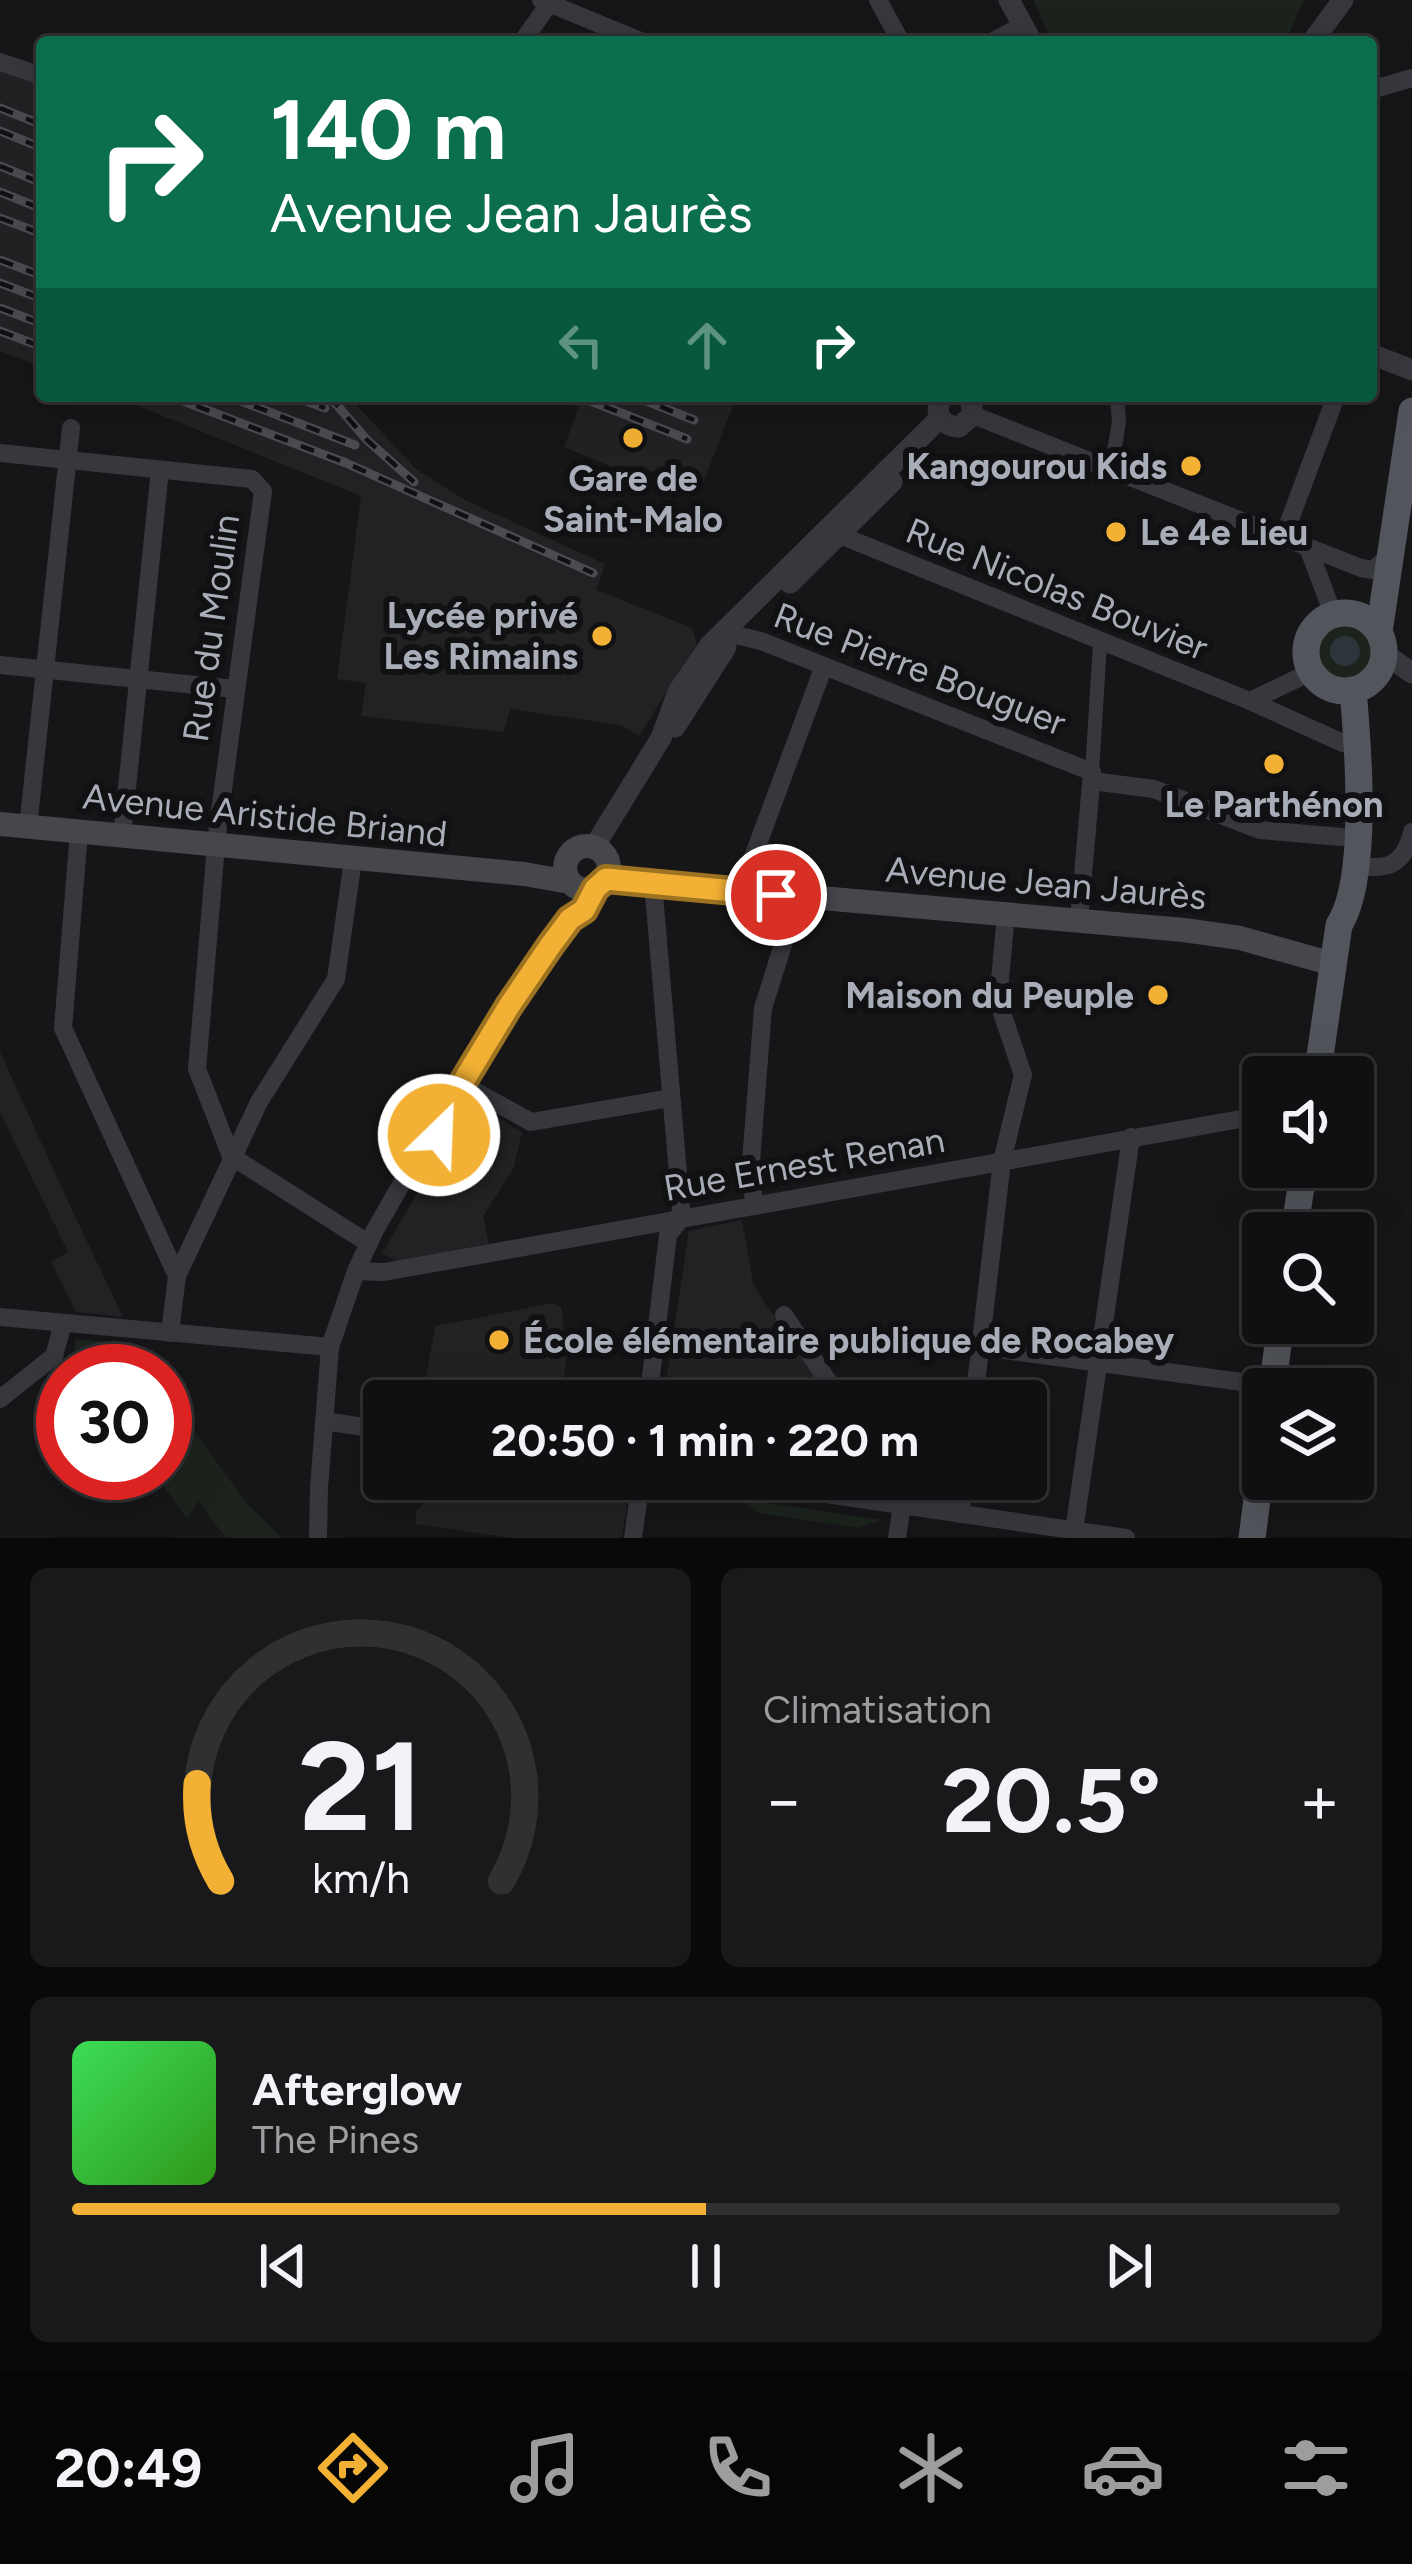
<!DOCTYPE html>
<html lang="fr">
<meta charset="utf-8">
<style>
:root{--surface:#101012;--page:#19191b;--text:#f1f3f6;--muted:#9c9d9f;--line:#303032;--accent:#f2b134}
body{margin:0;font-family:Figtree,sans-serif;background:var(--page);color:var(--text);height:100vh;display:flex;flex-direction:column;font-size:45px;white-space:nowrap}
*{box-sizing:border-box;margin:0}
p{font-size:39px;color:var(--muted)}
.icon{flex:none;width:66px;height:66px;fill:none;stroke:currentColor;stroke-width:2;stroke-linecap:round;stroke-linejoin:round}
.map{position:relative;height:1538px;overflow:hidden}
.drawer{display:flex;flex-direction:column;gap:30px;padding:30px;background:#09090a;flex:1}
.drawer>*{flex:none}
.top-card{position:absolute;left:36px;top:36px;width:1341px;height:366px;border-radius:12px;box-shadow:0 12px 48px #0002,0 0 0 3px var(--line);background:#0b6e4f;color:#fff;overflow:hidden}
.tools{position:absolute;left:1242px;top:1056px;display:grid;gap:24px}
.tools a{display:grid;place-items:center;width:132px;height:132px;border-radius:12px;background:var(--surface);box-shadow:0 12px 48px #0002,0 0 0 3px var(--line);font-size:60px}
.speed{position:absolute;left:36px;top:1344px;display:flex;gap:24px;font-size:60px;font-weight:700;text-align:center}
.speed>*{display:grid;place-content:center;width:156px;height:156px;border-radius:50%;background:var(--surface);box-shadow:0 12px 48px #0002,0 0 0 3px var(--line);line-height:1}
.speed .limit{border:18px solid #d22;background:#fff;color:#111}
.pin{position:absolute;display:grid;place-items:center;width:102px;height:102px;color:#fff;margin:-51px;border:6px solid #fff;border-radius:50%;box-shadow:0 3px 12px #0007}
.me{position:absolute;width:132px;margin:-66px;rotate:24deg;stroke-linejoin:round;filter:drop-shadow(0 0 9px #0008)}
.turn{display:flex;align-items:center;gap:42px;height:252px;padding:0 36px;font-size:54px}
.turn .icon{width:156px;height:156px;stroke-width:2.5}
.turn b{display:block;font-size:84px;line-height:102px}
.lanes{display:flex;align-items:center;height:114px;padding:0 36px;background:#0003;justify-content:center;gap:60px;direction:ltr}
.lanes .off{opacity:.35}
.big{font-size:90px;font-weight:700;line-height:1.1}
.drawer .widget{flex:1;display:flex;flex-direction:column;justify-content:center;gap:18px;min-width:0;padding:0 42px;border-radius:18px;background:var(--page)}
.drawer .dial{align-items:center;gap:0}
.dial svg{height:312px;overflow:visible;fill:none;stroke:var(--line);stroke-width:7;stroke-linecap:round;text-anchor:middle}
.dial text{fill:var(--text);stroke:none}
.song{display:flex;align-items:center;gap:36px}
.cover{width:144px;height:144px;border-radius:18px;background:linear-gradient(135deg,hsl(130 70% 55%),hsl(110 70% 35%))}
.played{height:12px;border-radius:6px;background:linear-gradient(90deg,var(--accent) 50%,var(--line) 50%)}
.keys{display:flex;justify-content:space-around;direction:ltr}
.heat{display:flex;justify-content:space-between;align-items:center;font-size:66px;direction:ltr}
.drawer .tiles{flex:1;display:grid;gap:30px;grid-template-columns:1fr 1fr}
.widget:last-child{grid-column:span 2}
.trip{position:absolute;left:363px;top:1380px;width:684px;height:120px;border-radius:12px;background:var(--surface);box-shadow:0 12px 48px #0002,0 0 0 3px var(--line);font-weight:700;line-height:120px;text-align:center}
.tab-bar{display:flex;height:192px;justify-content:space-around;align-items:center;background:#060607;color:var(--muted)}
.tab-bar .icon{width:84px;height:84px}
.tab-bar .current{color:var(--accent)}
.tab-bar b{font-size:54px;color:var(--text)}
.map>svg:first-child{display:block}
.built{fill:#222225}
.grass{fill:#1c231d}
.water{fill:#2c353c}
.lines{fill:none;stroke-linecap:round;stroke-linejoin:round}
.pedestrian{stroke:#37383d;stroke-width:14}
.minor{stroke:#37383d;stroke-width:18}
.tertiary{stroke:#37383d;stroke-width:21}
.secondary{stroke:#45474d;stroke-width:24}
.primary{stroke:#53555c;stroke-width:27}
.rail-casing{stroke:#4a4c52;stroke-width:9}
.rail{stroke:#111113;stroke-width:4.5;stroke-dasharray:14;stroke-linecap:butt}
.route-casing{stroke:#9d7322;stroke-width:30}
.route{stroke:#f2b134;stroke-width:21}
.poi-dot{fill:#f2b134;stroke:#111113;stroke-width:4.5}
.labels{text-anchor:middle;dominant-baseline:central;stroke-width:12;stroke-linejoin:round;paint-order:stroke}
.poi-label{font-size:36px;font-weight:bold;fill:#a8adb8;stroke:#111113;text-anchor:end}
.street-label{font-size:36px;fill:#a8adb8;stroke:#111113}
</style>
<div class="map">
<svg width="1412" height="1538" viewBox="0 0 1412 1538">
<rect width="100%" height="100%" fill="#161618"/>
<g class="built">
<path d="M0 71 42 85V367L0 351Z"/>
<path d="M114 396H348L416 469 465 500 605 564 596 590 692 628 697 644 639 736 621 725 510 709 504 732 361 716 366 683 337 679 361 496Z"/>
<path d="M552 396H737L700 490 643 468 639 478 564 447 579 407Z"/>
<path d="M0 1052 71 1208 123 1317 76 1312 51 1262 68 1252 0 1112Z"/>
<path d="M488 1111 522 1133 513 1169 483 1216 489 1244 396 1261 382 1253 465 1112 481 1123Z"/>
<path d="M742 1220 753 1283 761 1297 834 1401H663L689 1231Z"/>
<path d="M553 1303 561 1307 567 1354 561 1401H422L435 1326Z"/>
<path d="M441 1479 623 1481 629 1489 622 1538H514L415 1524 416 1512Z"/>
</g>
<g class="grass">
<path d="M1033 0H1304L1285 42H1053Z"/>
<circle cx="1344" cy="651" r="29"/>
<path d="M75 1339 116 1343 117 1360 123 1371H83L76 1360Z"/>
<path d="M192 1428 248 1505 282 1538H226L198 1501 187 1519 154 1473H165V1447Z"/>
<path d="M742 1499 882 1520 858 1528 758 1513Z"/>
</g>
<circle class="water" cx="1345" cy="651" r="15"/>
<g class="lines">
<g class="pedestrian">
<path d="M1111 469 1119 422 1117 396"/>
<path d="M1092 772 1100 643"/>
</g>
<g class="minor">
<path d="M541 0 643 42"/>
<path d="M878 0 901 42"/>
<path d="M522 42 549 4"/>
<path d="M992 42 1023 25"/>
<path d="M0 62 42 76"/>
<path d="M1371 90 1412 78"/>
<path d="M973 415 1361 568 1373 570 1389 556"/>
<path d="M0 453 252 479 263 491 217 834 197 1069 231 1156"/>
<path d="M842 536 1250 701 1311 672"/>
<path d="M1283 538 1336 396"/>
<path d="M1309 550 1333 614"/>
<path d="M723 632 761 641 1092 772 1079 920"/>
<path d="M0 665 235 689"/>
<path d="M1250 701 1343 743"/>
<path d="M1092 781 1154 789 1260 830 1342 837"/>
<path d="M28 827 71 428"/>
<path d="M79 832 63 1028 177 1276 170 1333"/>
<path d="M122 836 160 470"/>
<path d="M1354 865C1386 871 1404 866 1412 832"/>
<path d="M740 892 824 666"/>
<path d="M462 1084 531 1122 671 1098"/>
<path d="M231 1156 368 1243"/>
<path d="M417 1157C422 1131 431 1117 452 1100"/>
<path d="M755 1206 750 1174 763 1008 787 932 791 897"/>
<path d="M356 1271 384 1272 1263 1115"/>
<path d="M177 1276 259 1102 336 979 353 860"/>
<path d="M784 1315 841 1401"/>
<path d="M0 1317 330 1347"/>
<path d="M981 1347 1272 1386"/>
<path d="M0 1399 54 1356 63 1323"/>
<path d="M648 1401 668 1235 679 1221 681 1208 653 883"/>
<path d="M974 1401 1002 1161 1023 1075 998 1001 1006 914"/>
<path d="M324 1421 384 1430"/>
<path d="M724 1479 1126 1538"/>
<path d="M960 1514 964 1479"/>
<path d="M318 1538 319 1488 330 1347 356 1271 375 1230 417 1157 438 1135 452 1100 509 1007 570 919 592 901 595 889"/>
<path d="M633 1538 641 1479"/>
<path d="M897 1538 902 1505"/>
<path d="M1073 1538 1131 1137"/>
</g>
<g class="tertiary">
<path d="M1009 0 1032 42"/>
<path d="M1312 42 1343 0"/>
<path d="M1371 354 1412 370"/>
<path d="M942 396C933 412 941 426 959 427L973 415 970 396"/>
<path d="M790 583 892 482"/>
<path d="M1385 654 1412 673"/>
<path d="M675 727 726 647"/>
<path d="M594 847 661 738 678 692 710 645 940 418"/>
</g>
<g class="secondary">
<path d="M0 824 524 874 570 882"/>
<circle cx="587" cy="868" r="22"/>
<path d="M606 879 1184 930 1240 938 1333 964"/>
</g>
<g class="primary">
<circle cx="1345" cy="652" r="39"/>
<path d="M1379 632 1412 411"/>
<path d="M1317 1077 1339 925C1369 878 1358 746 1353 690"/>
<path d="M1294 1233 1304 1167"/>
<path d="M1272 1389 1281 1323"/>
<path d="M1252 1538 1263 1453"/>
</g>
<defs>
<g id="rail">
<path d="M0 108 42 125"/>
<path d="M0 131 42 148"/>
<path d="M0 166 42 183"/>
<path d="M0 192 42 209"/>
<path d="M0 218 42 234"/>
<path d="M0 260 42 276"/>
<path d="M0 283 42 299"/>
<path d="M0 308 42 324"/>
<path d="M0 331 42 347"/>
<path d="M170 396 346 463 593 573"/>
<path d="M228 396 355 445"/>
<path d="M293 396 325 408"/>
<path d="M329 396 367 440 414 482"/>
<path d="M578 396 687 439"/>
<path d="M634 396 694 420"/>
</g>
</defs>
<use href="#rail" class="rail-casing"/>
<use href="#rail" class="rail"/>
</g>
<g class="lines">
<defs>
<path id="route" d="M439 1135 452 1100 509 1006 550 946 570 919 584 910 595 889 606 879 776 895"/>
</defs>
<use href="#route" class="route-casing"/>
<use href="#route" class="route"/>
</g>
<g class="poi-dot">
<circle cx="633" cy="438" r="12"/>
<circle cx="1191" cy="466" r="12"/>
<circle cx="1116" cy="532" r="12"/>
<circle cx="602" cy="636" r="12"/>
<circle cx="1274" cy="764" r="12"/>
<circle cx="1158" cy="995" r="12"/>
<circle cx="499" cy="1340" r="12"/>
</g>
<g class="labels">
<g class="poi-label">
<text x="1167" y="466">Kangourou Kids</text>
<text x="633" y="478" text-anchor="middle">Gare de<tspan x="633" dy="41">Saint-Malo</tspan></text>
<text x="1140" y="532" text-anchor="start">Le 4e Lieu</text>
<text x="578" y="615">Lycée privé<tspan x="578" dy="41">Les Rimains</tspan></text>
<text x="1274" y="804" text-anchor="middle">Le Parthénon</text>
<text x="1134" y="995">Maison du Peuple</text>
<text x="523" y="1340" text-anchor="start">École élémentaire publique de Rocabey</text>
</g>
<g class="street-label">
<text transform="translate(1057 589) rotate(22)">Rue Nicolas Bouvier</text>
<text transform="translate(211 628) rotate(-82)">Rue du Moulin</text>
<text transform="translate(920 669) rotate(21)">Rue Pierre Bouguer</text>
<text transform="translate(265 815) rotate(6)">Avenue Aristide Briand</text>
<text transform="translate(1046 883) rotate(5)">Avenue Jean Jaurès</text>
<text transform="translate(804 1164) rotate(-10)">Rue Ernest Renan</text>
</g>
</g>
</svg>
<div class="tools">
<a><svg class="icon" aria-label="sound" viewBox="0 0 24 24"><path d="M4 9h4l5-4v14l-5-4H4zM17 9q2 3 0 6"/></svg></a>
<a><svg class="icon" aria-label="search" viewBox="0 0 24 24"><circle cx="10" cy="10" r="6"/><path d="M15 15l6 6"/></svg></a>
<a><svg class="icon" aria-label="layers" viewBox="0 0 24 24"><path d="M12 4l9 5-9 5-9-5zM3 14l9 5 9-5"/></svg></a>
</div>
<div class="speed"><div class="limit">30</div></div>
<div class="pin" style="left:776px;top:895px;background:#d93025"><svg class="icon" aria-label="arrive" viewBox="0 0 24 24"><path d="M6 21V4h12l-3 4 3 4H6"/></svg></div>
<svg class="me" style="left:439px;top:1135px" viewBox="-20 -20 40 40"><circle r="17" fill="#f2b134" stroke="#fff" stroke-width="3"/><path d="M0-11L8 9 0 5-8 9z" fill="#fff"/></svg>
<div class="trip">20:50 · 1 min · 220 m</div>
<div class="top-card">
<div class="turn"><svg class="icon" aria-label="right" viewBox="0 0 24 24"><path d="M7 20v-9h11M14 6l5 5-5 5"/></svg><div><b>140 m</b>Avenue Jean Jaurès</div></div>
<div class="lanes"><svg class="icon off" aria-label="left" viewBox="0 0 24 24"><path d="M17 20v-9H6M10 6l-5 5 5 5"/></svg><svg class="icon off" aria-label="ahead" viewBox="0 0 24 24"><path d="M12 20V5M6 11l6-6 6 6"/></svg><svg class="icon" aria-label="right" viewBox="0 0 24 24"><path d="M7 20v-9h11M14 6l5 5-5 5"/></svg></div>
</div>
</div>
<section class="drawer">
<div class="tiles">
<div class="widget dial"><svg viewBox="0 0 100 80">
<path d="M14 69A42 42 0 1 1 86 69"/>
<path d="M14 69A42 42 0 0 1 8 44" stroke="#f2b134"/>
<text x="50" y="56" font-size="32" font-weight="700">21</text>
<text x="50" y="72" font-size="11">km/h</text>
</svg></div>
<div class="widget"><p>Climatisation</p>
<div class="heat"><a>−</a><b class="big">20.5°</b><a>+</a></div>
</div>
<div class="widget">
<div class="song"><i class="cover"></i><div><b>Afterglow</b><p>The Pines</p></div></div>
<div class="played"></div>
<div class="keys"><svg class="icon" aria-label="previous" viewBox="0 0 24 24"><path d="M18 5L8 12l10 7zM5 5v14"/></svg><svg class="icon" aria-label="pause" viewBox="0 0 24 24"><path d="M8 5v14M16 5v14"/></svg><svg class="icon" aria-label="next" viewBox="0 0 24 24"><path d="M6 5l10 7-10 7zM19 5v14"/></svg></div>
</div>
</div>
</section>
<nav class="tab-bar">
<b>20:49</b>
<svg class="icon current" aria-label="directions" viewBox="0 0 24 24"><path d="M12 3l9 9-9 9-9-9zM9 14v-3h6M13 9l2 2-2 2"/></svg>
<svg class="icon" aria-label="music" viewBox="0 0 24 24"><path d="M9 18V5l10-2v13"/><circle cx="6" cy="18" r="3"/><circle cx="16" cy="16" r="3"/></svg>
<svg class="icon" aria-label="phone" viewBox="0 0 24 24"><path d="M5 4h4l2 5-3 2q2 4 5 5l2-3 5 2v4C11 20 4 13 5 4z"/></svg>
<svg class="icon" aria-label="climate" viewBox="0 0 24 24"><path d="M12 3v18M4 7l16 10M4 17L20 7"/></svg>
<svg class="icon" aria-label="car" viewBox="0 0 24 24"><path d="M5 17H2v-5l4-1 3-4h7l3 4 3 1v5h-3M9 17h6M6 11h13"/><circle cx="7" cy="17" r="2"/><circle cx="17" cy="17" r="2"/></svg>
<svg class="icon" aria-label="filters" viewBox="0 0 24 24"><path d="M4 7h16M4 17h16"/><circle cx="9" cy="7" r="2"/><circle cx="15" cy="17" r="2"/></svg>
</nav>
